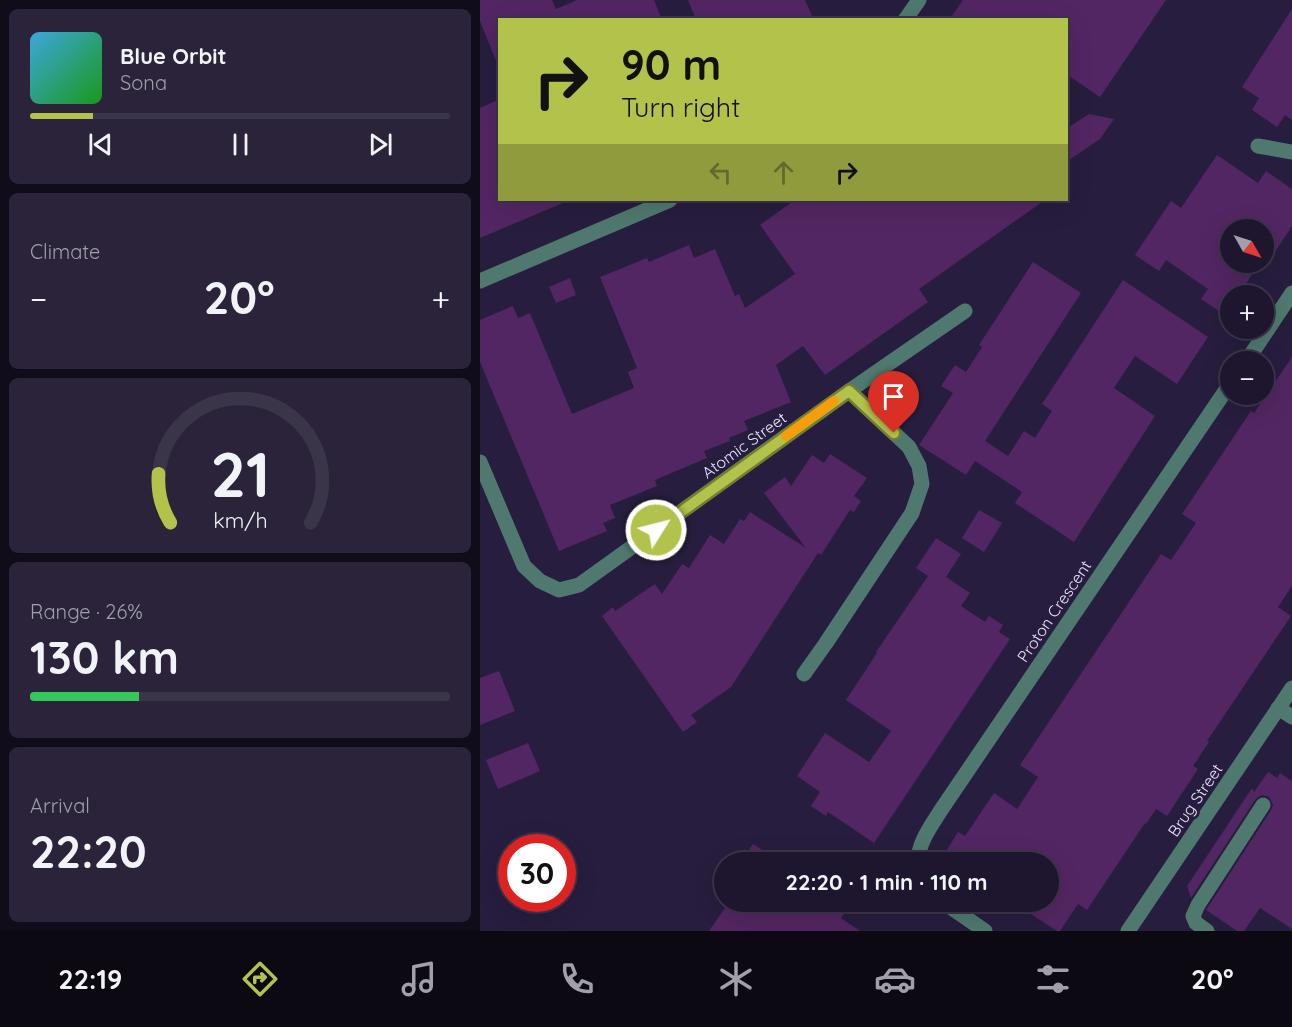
<!DOCTYPE html>
<meta charset="utf-8">
<style>
:root{--surface:#1d162e;--page:#2a233a;--text:#f1f3f6;--muted:#a09faa;--line:#3b354a;--accent:#b3c24b}
body{margin:0;font-family:Quicksand,sans-serif;background:var(--page);color:var(--text);height:100vh;display:flex;flex-direction:column;font-size:22px;white-space:nowrap}
*{box-sizing:border-box;margin:0}
p{font-size:20px;color:var(--muted)}
.icon{flex:none;width:33px;height:33px;fill:none;stroke:currentColor;stroke-width:2;stroke-linecap:round;stroke-linejoin:round}
.map{position:relative;flex:1;overflow:hidden}
.sheet{display:flex;flex-direction:column;gap:9px;padding:9px;background:#100c19;width:480px}
.sheet>*{flex:none}
.top-card{position:absolute;left:18px;top:18px;width:570px;height:183px;border-radius:0px;box-shadow:0 6px 24px #0002,0 0 0 2px var(--line);background:#b3c24b;color:#111;overflow:hidden}
.needle{width:39px;rotate:129deg}
.buttons{position:absolute;left:740px;top:219px;display:grid;gap:12px}
.buttons a{display:grid;place-items:center;width:54px;height:54px;border-radius:50%;background:var(--surface);box-shadow:0 6px 24px #0002,0 0 0 2px var(--line);font-size:30px}
.speed{position:absolute;left:18px;top:834px;display:flex;gap:12px;font-size:30px;font-weight:700;text-align:center}
.speed>*{display:grid;place-content:center;width:78px;height:78px;border-radius:50%;background:var(--surface);box-shadow:0 6px 24px #0002,0 0 0 2px var(--line);line-height:1}
.speed .limit{border:9px solid #d22;background:#fff;color:#111}
.pin{position:absolute;display:grid;place-items:center;width:51px;height:51px;color:#fff;margin:-62px -26px;border-radius:50% 50% 50% 0;rotate:-45deg;box-shadow:0 0 6px #0007}
.pin .icon{rotate:45deg}
.me{position:absolute;width:66px;margin:-33px;rotate:54deg;stroke-linejoin:round;filter:drop-shadow(0 0 4px #0008)}
.turn{display:flex;align-items:center;gap:21px;height:126px;padding:0 24px;font-size:27px}
.turn .icon{width:78px;height:78px;stroke-width:2.5}
.turn b{display:block;font-size:42px;line-height:51px}
.lanes{display:flex;align-items:center;height:57px;padding:0 24px;background:#0003;justify-content:center;gap:30px;direction:ltr}
.lanes .off{opacity:.35}
.big{font-size:45px;font-weight:700;line-height:1.1}
.sheet .widget{flex:1;display:flex;flex-direction:column;justify-content:center;gap:9px;min-width:0;padding:0 21px;border-radius:9px;background:var(--page)}
.sheet .dial{align-items:center;gap:0}
.dial svg{height:156px;overflow:visible;fill:none;stroke:var(--line);stroke-width:7;stroke-linecap:round;text-anchor:middle}
.dial text{fill:var(--text);stroke:none}
.song{display:flex;align-items:center;gap:18px}
.cover{width:72px;height:72px;border-radius:9px;background:linear-gradient(135deg,hsl(200 70% 55%),hsl(120 70% 35%))}
.played{height:6px;border-radius:3px;background:linear-gradient(90deg,var(--accent) 15%,var(--line) 15%)}
.keys{display:flex;justify-content:space-around;direction:ltr}
.heat{display:flex;justify-content:space-between;align-items:center;font-size:33px;direction:ltr}
.charge{height:9px;border-radius:4px;background:linear-gradient(90deg,#34c759 26%,var(--line) 0)}
.trip{position:absolute;left:234px;top:852px;width:345px;height:60px;border-radius:30px;background:var(--surface);box-shadow:0 6px 24px #0002,0 0 0 2px var(--line);font-weight:700;line-height:60px;text-align:center}
.dock{display:flex;height:96px;justify-content:space-around;align-items:center;background:#0c0912;color:var(--muted)}
.dock .icon{width:42px;height:42px}
.dock .current{color:var(--accent)}
.dock b{font-size:27px;color:var(--text)}
main{display:flex;flex:1;min-height:0}
.map>svg:first-child{display:block}
.building{fill:#522662}
.lines{fill:none;stroke-linecap:round;stroke-linejoin:round}
.minor{stroke:#4f796e;stroke-width:15}
.route-casing{stroke:#747e31;stroke-width:15}
.route{stroke:#b3c24b;stroke-width:10}
.slow{stroke:#f59e0b;stroke-width:10}
.labels{text-anchor:middle;dominant-baseline:central;stroke-width:6;stroke-linejoin:round;paint-order:stroke}
.street-label{font-size:16px;fill:#eae5fc;stroke:#271d3e}
</style>
<main>
<section class="sheet">
<div class="widget">
<div class="song"><i class="cover"></i><div><b>Blue Orbit</b><p>Sona</p></div></div>
<div class="played"></div>
<div class="keys"><svg class="icon" aria-label="previous" viewBox="0 0 24 24"><path d="M18 5L8 12l10 7zM5 5v14"/></svg><svg class="icon" aria-label="pause" viewBox="0 0 24 24"><path d="M8 5v14M16 5v14"/></svg><svg class="icon" aria-label="next" viewBox="0 0 24 24"><path d="M6 5l10 7-10 7zM19 5v14"/></svg></div>
</div>
<div class="widget"><p>Climate</p>
<div class="heat"><a>−</a><b class="big">20°</b><a>+</a></div>
</div>
<div class="widget dial"><svg viewBox="0 0 100 80">
<path d="M14 69A42 42 0 1 1 86 69"/>
<path d="M14 69A42 42 0 0 1 8 44" stroke="#b3c24b"/>
<text x="50" y="56" font-size="32" font-weight="700">21</text>
<text x="50" y="72" font-size="11">km/h</text>
</svg></div>
<div class="widget"><p>Range · 26%</p><b class="big">130 km</b><div class="charge"></div></div>
<div class="widget"><p>Arrival</p><b class="big">22:20</b></div>
</section>
<div class="map">
<svg width="812" height="931" viewBox="0 0 812 931">
<rect width="100%" height="100%" fill="#271d3e"/>
<g class="building">
<path d="M0 0H72L76 9 97 0H174L182 20H20L19 68 0 21Z"/>
<path d="M208 0H325L334 20H216Z"/>
<path d="M483 0H686L620 97 586 74V20H469Z"/>
<path d="M812 9V120L805 115 797 127 772 110 779 98 762 87Z"/>
<path d="M20 99V200H90L0 238V108Z"/>
<path d="M609 114 634 119 620 139 586 162V129Z"/>
<path d="M737 155 778 183 786 171 812 189V226L783 270V230H750V262H780L758 296H750V308L745 315 721 299 728 289 686 260 679 271 655 255 691 201 701 208Z"/>
<path d="M315 200H565L439 289 448 302 345 375 323 346 296 365 311 402 264 421 268 430 249 438 250 441 224 451 227 458 175 480 177 486 130 505 135 518 123 523 127 531 79 551 0 362V320L33 306 38 318 50 313 92 414 154 388 148 372 157 368 120 277 167 258 169 262 209 245 214 258 235 249 255 296 259 294 265 308 315 274 280 225Z"/>
<path d="M553 262 601 293 505 441 528 456 544 431 555 438 572 411 562 404 643 280 728 337 697 384 655 356 634 388 675 416 594 542 535 503 542 492 495 461 486 475 439 445 473 393 461 386 475 365 486 372 502 347 499 345Z"/>
<path d="M90 278 96 295 76 303 69 287Z"/>
<path d="M812 357V586L798 607 811 616 727 741 729 742 713 766 718 769 687 816 676 809 666 824 665 823 607 910 598 904 580 931H577L532 902H568V862H473L463 856 478 832 485 836 514 793 537 809 558 777 540 765 681 554 691 560 716 523 702 514 771 411 774 413Z"/>
<path d="M350 454 387 478 374 496 381 501 374 512 370 510 341 555 338 553 251 687 211 715 217 722 203 732 122 616 133 607 135 611 175 584 182 594 202 564 209 568 230 535 244 544 260 519 264 521 270 512 326 548 284 493 305 477 311 486 332 455 344 463Z"/>
<path d="M499 510 522 523 504 552 482 538Z"/>
<path d="M456 538 481 554 466 577 490 593 481 606 505 622 509 616 523 625 519 632 530 639 394 843 348 812 346 816 331 806 340 792 317 776 345 733 389 762 411 731 366 700 397 653 396 652 448 576 436 568Z"/>
<path d="M19 671 35 711 0 725V678Z"/>
<path d="M48 743 60 771 18 789 6 760Z"/>
<path d="M788 772 797 778 800 773 812 781V929L780 908 764 931H757L726 910 791 810 793 805 789 797 783 795 778 797 775 800 711 898 707 886 772 788 774 792Z"/>
<path d="M273 844 301 862H261Z"/>
<path d="M249 902H372L361 918 380 931H229Z"/>
</g>
<g class="lines">
<g class="minor">
<path d="M425 20 439 0"/>
<path d="M778 146 812 152"/>
<path d="M0 281 190 200"/>
<path d="M766 362 812 293"/>
<path d="M0 462 44 566 60 581 79 590 99 585 369 391 485 311"/>
<path d="M324 674 346 643 432 513 442 484 439 466 429 447 369 391"/>
<path d="M798 708 812 717"/>
<path d="M438 862C438 843 451 826 461 810L750 384"/>
<path d="M463 902 505 931"/>
<path d="M648 931 812 688"/>
<path d="M727 931 716 923 713 916 718 905 783 805"/>
</g>
</g>
<g class="lines">
<defs>
<path id="route" d="M176 530 369 391 414 433"/>
</defs>
<use href="#route" class="route-casing"/>
<use href="#route" class="route"/>
<path class="slow" d="M306 436 354 401"/>
</g>
<g class="labels">
<g class="street-label">
<text transform="translate(264 445) rotate(-36)">Atomic Street</text>
<text transform="translate(574 611) rotate(-56)">Proton Crescent</text>
<text transform="translate(715 800) rotate(-56)">Brug Street</text>
</g>
</g>
</svg>
<div class="buttons">
<a><svg class="needle" viewBox="-14 -14 28 28"><path d="M0-13l5 13h-10z" fill="#e53935"/><path d="M0 13l5-13h-10z" fill="#a09faa"/></svg></a>
<a>+</a>
<a>−</a>
</div>
<div class="speed"><div class="limit">30</div></div>
<div class="pin" style="left:414px;top:433px;background:#d93025"><svg class="icon" aria-label="arrive" viewBox="0 0 24 24"><path d="M6 21V4h12l-3 4 3 4H6"/></svg></div>
<svg class="me" style="left:176px;top:530px" viewBox="-20 -20 40 40"><circle r="17" fill="#b3c24b" stroke="#fff" stroke-width="3"/><path d="M0-11L8 9 0 5-8 9z" fill="#fff"/></svg>
<div class="trip">22:20 · 1 min · 110 m</div>
<div class="top-card">
<div class="turn"><svg class="icon" aria-label="right" viewBox="0 0 24 24"><path d="M7 20v-9h11M14 6l5 5-5 5"/></svg><div><b>90 m</b>Turn right</div></div>
<div class="lanes"><svg class="icon off" aria-label="left" viewBox="0 0 24 24"><path d="M17 20v-9H6M10 6l-5 5 5 5"/></svg><svg class="icon off" aria-label="ahead" viewBox="0 0 24 24"><path d="M12 20V5M6 11l6-6 6 6"/></svg><svg class="icon" aria-label="right" viewBox="0 0 24 24"><path d="M7 20v-9h11M14 6l5 5-5 5"/></svg></div>
</div>
</div>
</main>
<nav class="dock">
<b>22:19</b>
<svg class="icon current" aria-label="directions" viewBox="0 0 24 24"><path d="M12 3l9 9-9 9-9-9zM9 14v-3h6M13 9l2 2-2 2"/></svg>
<svg class="icon" aria-label="music" viewBox="0 0 24 24"><path d="M9 18V5l10-2v13"/><circle cx="6" cy="18" r="3"/><circle cx="16" cy="16" r="3"/></svg>
<svg class="icon" aria-label="phone" viewBox="0 0 24 24"><path d="M5 4h4l2 5-3 2q2 4 5 5l2-3 5 2v4C11 20 4 13 5 4z"/></svg>
<svg class="icon" aria-label="climate" viewBox="0 0 24 24"><path d="M12 3v18M4 7l16 10M4 17L20 7"/></svg>
<svg class="icon" aria-label="car" viewBox="0 0 24 24"><path d="M5 17H2v-5l4-1 3-4h7l3 4 3 1v5h-3M9 17h6M6 11h13"/><circle cx="7" cy="17" r="2"/><circle cx="17" cy="17" r="2"/></svg>
<svg class="icon" aria-label="filters" viewBox="0 0 24 24"><path d="M4 7h16M4 17h16"/><circle cx="9" cy="7" r="2"/><circle cx="15" cy="17" r="2"/></svg>
<b>20°</b>
</nav>
